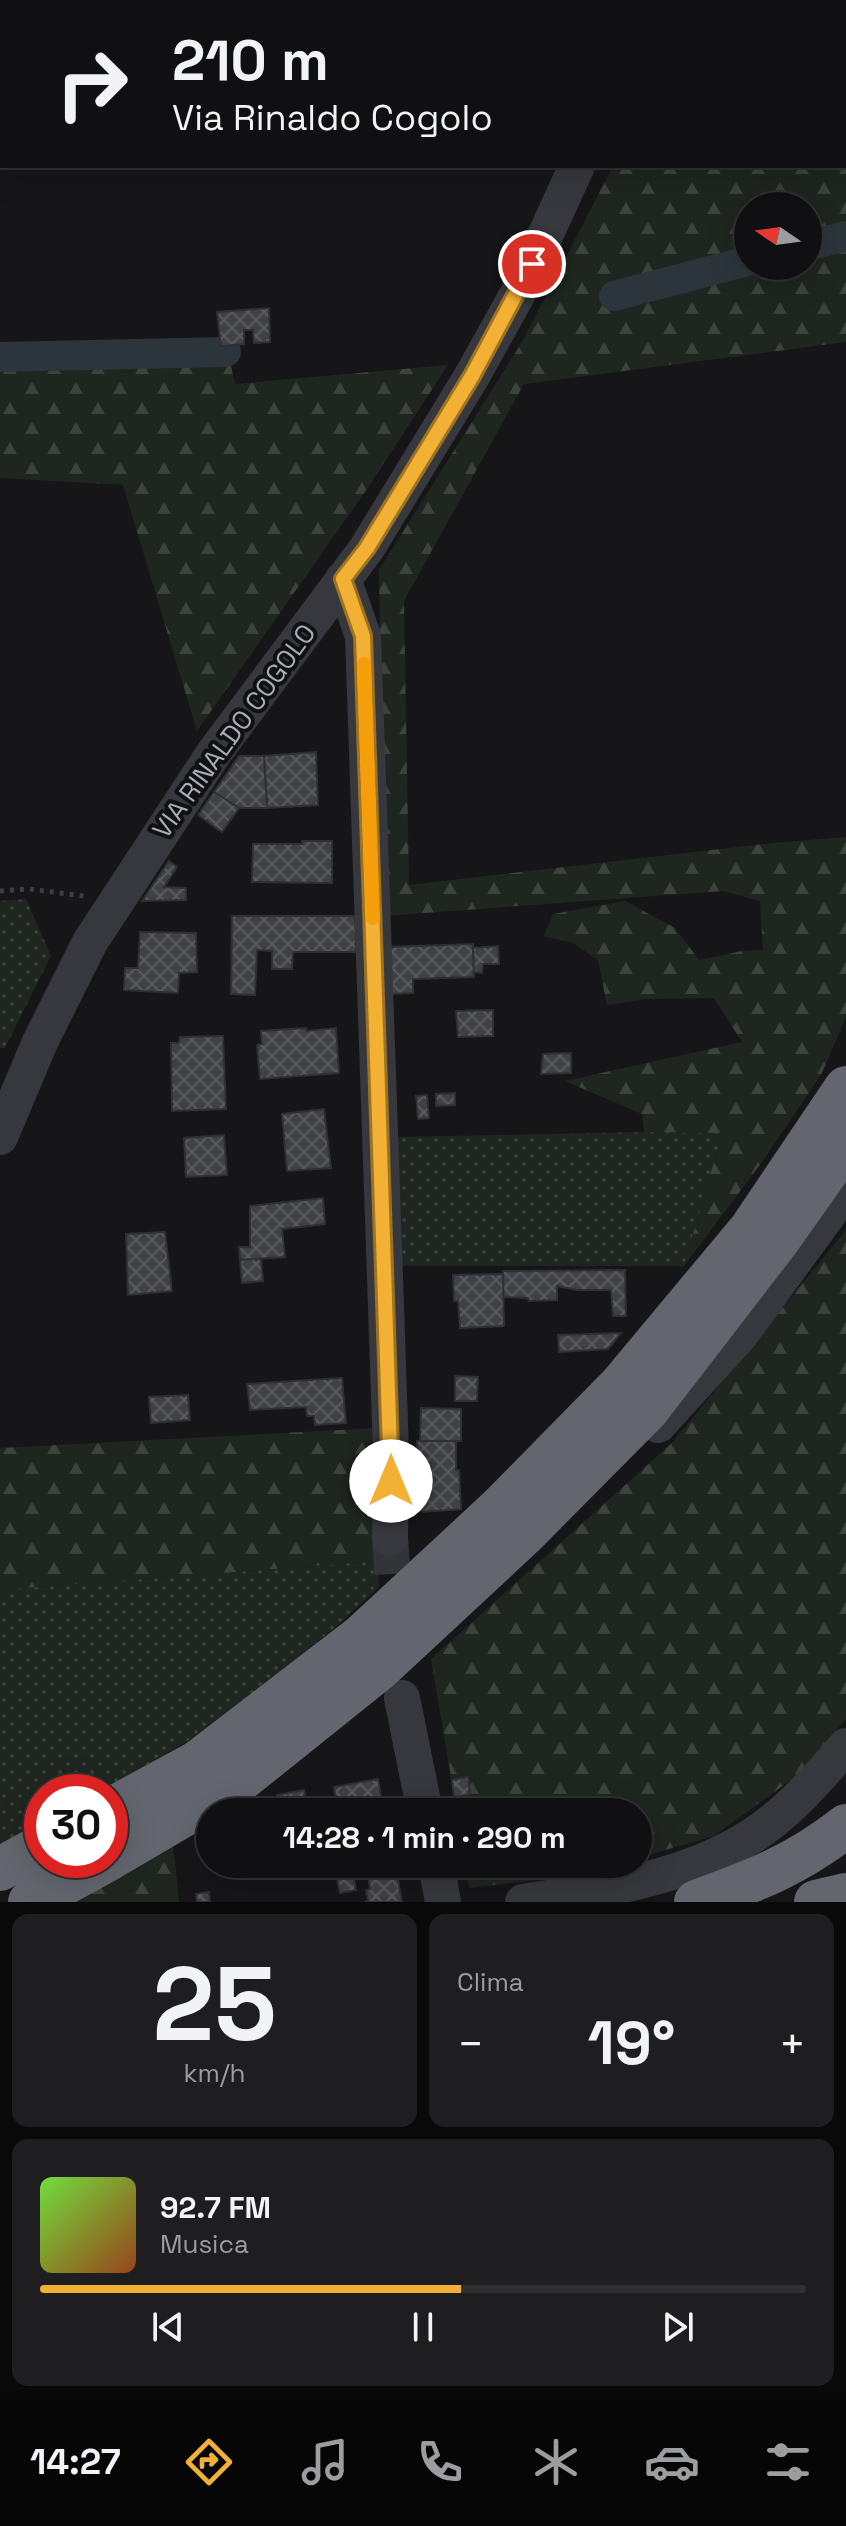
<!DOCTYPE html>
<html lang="it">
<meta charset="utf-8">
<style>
:root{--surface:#101012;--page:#1e1e20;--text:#f1f3f6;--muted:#9c9d9f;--line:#303032;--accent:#f2b134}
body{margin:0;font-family:"Space Grotesk",sans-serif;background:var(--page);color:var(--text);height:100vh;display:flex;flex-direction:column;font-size:30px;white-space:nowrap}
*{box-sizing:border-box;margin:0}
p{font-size:26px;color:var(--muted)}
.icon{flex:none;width:44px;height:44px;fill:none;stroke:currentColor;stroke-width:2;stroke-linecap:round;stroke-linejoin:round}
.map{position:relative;height:1902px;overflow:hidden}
.sheet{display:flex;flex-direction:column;gap:12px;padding:12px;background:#09090a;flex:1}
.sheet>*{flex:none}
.guide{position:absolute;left:0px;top:0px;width:846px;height:168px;box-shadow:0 8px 32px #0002,0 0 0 2px var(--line);background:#101012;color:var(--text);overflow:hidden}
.needle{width:52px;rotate:283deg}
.fabs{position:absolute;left:734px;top:192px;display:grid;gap:16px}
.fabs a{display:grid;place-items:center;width:88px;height:88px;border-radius:50%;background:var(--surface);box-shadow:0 8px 32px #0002,0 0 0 2px var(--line);font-size:40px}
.speed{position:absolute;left:24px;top:1774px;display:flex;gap:16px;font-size:40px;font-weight:700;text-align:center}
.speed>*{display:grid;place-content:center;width:104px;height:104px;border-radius:50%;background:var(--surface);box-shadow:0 8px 32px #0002,0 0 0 2px var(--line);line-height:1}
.speed .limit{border:12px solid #d22;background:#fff;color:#111}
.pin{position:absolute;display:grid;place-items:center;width:68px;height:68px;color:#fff;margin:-34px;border:4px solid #fff;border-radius:50%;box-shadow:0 2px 8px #0007}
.me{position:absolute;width:88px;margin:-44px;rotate:0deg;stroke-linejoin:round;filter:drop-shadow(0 0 6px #0008)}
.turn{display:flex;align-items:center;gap:28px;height:168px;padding:0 40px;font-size:36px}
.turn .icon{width:104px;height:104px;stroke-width:2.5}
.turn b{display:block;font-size:56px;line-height:68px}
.big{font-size:60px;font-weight:600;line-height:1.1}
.sheet .widget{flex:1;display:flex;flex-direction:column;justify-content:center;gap:12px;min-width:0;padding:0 28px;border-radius:16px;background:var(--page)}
.sheet .dial{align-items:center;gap:0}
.dial b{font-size:104px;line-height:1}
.song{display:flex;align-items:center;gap:24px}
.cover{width:96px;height:96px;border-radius:12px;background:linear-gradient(135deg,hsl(100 70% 55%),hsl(20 70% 35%))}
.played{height:8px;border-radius:4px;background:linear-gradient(90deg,var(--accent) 55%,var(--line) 55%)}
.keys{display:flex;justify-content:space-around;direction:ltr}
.heat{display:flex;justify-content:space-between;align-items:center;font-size:44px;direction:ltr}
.sheet .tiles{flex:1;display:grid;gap:12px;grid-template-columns:1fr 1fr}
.widget:last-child{grid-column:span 2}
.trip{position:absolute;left:196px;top:1798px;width:456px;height:80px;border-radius:40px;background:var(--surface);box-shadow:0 8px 32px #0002,0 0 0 2px var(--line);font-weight:600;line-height:80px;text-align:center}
.menu{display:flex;height:128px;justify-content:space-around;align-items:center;background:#060607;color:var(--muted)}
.menu .icon{width:56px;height:56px}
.menu .current{color:var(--accent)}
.menu b{font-size:36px;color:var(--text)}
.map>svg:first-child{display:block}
.grass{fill:url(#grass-dots)}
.forest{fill:url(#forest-firs);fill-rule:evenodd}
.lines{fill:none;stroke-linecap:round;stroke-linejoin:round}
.canal{stroke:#2c353c;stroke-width:30}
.building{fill:url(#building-cross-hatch);stroke:#303034;stroke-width:2}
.minor-tunnel{stroke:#333438;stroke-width:36;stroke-dasharray:36 18;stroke-linecap:butt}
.path{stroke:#3d3f44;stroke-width:5;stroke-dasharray:4 6;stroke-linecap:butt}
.minor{stroke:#37383d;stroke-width:36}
.highway{stroke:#63666e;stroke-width:44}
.route-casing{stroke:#9d7322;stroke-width:20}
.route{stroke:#f2b134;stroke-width:14}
.slow{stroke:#f59e0b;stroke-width:14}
.labels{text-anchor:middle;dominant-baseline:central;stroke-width:8;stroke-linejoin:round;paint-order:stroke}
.street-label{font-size:26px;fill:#a8adb8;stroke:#111113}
</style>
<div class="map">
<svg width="846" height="1902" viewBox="0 0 846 1902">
<defs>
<pattern id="grass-dots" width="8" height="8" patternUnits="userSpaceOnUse" patternTransform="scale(2)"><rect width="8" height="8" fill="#1e261f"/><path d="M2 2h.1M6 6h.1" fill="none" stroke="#3c433d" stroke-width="1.8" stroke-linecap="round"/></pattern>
<pattern id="forest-firs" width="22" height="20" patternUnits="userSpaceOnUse" patternTransform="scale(2)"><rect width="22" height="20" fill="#1e261f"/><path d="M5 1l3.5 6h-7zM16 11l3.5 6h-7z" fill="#3c433d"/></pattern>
<pattern id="building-cross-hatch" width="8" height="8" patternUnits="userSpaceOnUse" patternTransform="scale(2)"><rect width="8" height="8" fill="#404145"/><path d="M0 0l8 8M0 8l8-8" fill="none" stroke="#595a5e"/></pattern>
</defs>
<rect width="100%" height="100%" fill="#161618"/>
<g class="grass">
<path d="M26 899 51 956 5 1048H0V901Z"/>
<path d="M644 1132 722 1133 684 1266H400L393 1137Z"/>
<path d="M377 1561 379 1587 339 1624 264 1685 186 1742 101 1792H42V1827L0 1848V1590Z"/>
</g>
<g class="forest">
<path d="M660 0H846V342L524 384 404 601 409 885 772 843 846 837V1017L821 1075 762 1162 684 1266 722 1133 644 1132 642 1114 565 1081 742 1042 714 998 645 999 607 1005 598 960 573 943 544 936 553 914 625 901 675 928 699 960 742 951 763 950 760 901 723 891 384 916 379 570 522 342 613 166H844V2H660ZM748 206H808V266H748Z"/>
<path d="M229 357 235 384 448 365 367 489 197 731 123 485 0 478V367Z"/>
<path d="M846 1230V1719L799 1774 714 1836 638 1858V1812H457L431 1659 673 1442Z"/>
<path d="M378 1428 377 1561 0 1590V1448Z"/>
<path d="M173 1844 179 1902H70Z"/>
<path d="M465 1864H618L584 1874 469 1888Z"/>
</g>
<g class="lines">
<g class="canal">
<path d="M808 246 846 236"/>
<path d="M614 296 748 261"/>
<path d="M0 357 226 352"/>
</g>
</g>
<g class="building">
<path d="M269 308 270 342 254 343 253 330H244V344L221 346 217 312Z"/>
<path d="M316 752 318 805 267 808 264 756Z"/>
<path d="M239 756H264L267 808H239L214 792Z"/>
<path d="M214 792 239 808 222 832 198 815Z"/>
<path d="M302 841H332V883L252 882 253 844H302Z"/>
<path d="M169 861 177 867 164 887 186 888V900L142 901Z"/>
<path d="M232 916H355L356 952H293L292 969H272V951L257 950 255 995 231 994Z"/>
<path d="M140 932 196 933 197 972 179 973 178 993 124 990 125 968H138Z"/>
<path d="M473 944 474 977 413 979V993L388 994V947Z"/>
<path d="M498 946 499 964H483L482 973 474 972 473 948Z"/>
<path d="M493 1010V1036L458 1037 456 1011Z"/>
<path d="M306 1028 307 1031 336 1028 339 1073 260 1079 257 1045 262 1044 261 1031Z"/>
<path d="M223 1036 226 1109 172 1111 171 1043H179L180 1037Z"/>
<path d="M571 1053V1073L541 1074 543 1054Z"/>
<path d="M455 1093V1105L436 1106V1094Z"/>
<path d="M427 1095 429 1118 418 1119 416 1096Z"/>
<path d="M324 1109 331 1168 287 1171 282 1114Z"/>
<path d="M224 1135 227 1175 186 1177 184 1138Z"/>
<path d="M323 1198 325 1224 282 1229 285 1257 240 1260 239 1247H250V1206Z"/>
<path d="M165 1232 172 1291 128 1295 126 1234Z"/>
<path d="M261 1259 263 1281 242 1283 240 1260Z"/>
<path d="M625 1270 626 1316H613L611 1290H577L557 1286V1300L529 1301 528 1298 503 1297V1271Z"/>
<path d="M503 1274 504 1326 460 1328 458 1301H454L453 1275Z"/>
<path d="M621 1333 608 1349 559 1352 558 1335Z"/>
<path d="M455 1376 478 1377 477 1401H455Z"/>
<path d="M342 1378 346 1423 315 1425 314 1416H307L306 1407 250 1410 247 1384Z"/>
<path d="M188 1395 190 1420 151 1423 149 1397Z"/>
<path d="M421 1408 461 1409V1441H420Z"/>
<path d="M417 1441H456V1470H459L461 1509 422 1512 421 1496H412V1474L416 1473Z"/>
<path d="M468 1777 470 1794 454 1797 452 1780Z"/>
<path d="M378 1779 384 1812H330L329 1809 337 1807 334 1787Z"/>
<path d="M304 1790 308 1812H279L277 1795Z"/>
<path d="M351 1864 356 1890 340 1893 334 1865Z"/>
<path d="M369 1864H395L402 1902H365L368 1900 366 1890 370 1889 367 1870H370Z"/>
<path d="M209 1892 210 1902H197L196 1894Z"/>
</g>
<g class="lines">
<path class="minor-tunnel" d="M390 1538 396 1624"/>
<path class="path" d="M0 891 29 889 84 896"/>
<g class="minor">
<path d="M632 2V0"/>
<path d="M343 579 363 636 391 1453 390 1538"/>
<path d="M0 1137 40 1042 90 942 214 753 367 548 472 376 521 288 577 166"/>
<path d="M658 1425 741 1334 846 1190"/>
<path d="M402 1698 425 1812"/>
<path d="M436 1864 443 1902"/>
<path d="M523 1902C598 1891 682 1879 747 1839 786 1816 817 1779 846 1746"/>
</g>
<g class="highway">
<path d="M110 1810 198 1762 362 1636 500 1508 620 1386 751 1229 846 1088"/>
<path d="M110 1858 233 1786 380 1668 523 1535 647 1410 778 1240 846 1144"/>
<path d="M0 1869 42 1846"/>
<path d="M30 1902 107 1860"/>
<path d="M696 1902C755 1880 795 1866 846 1826"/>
<path d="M816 1902 846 1895"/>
</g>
</g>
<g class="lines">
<defs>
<path id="route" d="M391 1481 363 636 343 579 367 548 472 376 532 264"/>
</defs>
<use href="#route" class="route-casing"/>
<use href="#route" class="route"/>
<path class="slow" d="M364 664 373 918"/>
</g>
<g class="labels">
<g class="street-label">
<text transform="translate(234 731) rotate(-54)">VIA RINALDO COGOLO</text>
</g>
</g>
</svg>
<div class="fabs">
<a><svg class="needle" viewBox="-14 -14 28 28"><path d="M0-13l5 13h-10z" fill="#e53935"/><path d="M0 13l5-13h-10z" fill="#9c9d9f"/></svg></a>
</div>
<div class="speed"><div class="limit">30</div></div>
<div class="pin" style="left:532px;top:264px;background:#d93025"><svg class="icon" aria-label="arrive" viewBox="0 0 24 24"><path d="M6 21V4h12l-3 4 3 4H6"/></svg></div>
<svg class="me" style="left:391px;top:1481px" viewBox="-20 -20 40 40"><circle r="19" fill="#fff"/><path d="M0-13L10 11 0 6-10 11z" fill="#f2b134"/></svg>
<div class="trip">14:28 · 1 min · 290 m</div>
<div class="guide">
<div class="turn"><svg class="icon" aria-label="right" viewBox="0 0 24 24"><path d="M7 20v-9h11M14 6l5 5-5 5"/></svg><div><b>210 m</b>Via Rinaldo Cogolo</div></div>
</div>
</div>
<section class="sheet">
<div class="tiles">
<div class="widget dial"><b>25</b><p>km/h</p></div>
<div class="widget"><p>Clima</p>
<div class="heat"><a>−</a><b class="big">19°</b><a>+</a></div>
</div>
<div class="widget">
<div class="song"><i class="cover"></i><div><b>92.7 FM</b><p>Musica</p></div></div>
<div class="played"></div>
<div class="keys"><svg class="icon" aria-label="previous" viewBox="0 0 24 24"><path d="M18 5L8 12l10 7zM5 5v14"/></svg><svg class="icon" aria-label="pause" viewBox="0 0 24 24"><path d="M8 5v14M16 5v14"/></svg><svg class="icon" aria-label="next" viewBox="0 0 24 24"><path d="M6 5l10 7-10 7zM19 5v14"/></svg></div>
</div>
</div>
</section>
<nav class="menu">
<b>14:27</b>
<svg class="icon current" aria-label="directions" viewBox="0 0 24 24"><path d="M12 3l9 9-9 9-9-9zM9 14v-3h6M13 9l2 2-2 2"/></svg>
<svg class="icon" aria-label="music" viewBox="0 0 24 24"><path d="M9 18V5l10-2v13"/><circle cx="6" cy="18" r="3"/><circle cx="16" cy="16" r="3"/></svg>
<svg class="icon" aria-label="phone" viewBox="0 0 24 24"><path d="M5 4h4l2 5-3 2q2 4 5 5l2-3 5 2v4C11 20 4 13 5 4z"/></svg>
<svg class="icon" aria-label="climate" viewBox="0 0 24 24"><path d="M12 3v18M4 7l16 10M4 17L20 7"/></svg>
<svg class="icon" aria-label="car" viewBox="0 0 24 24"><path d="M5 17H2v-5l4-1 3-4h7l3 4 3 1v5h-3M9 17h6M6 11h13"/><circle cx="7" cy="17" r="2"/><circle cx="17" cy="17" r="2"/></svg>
<svg class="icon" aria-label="filters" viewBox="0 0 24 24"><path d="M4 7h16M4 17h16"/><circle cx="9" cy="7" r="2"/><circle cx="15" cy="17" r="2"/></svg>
</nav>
